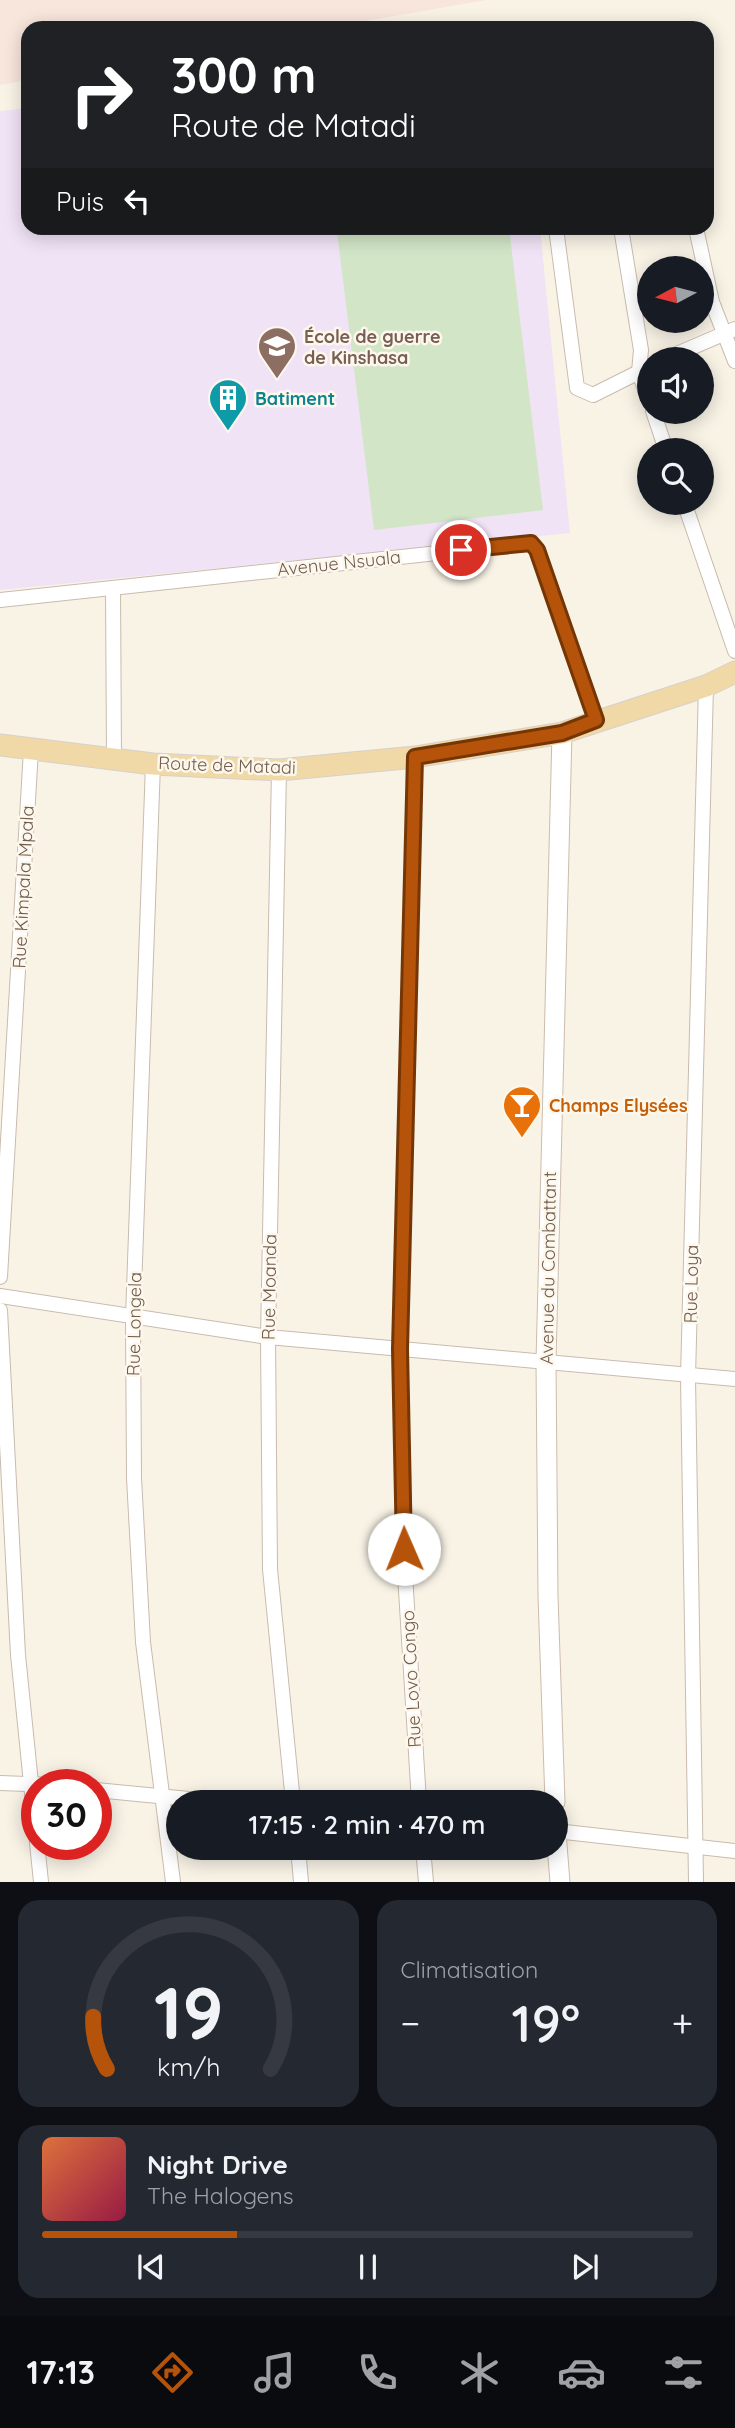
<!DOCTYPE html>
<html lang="fr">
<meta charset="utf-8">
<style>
:root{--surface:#171b24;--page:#242831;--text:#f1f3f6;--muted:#9ea1a6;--line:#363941;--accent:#b45309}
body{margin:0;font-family:Quicksand,sans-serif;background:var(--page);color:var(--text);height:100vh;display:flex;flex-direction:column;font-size:26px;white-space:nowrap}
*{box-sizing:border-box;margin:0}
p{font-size:23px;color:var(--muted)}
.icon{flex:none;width:38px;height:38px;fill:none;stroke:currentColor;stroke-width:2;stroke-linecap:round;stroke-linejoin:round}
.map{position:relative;height:1882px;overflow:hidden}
.drawer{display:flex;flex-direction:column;gap:18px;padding:18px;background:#0d0f14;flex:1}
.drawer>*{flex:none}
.banner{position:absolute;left:21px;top:21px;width:693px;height:214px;border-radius:21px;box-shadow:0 4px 18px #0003;background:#202124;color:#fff;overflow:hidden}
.needle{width:46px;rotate:263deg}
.controls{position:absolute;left:637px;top:256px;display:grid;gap:14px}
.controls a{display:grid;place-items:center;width:77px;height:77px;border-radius:50%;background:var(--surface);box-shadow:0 4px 18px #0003;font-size:35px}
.speed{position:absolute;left:21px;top:1769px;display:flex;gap:14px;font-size:35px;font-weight:700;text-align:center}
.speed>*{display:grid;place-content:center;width:91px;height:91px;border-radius:50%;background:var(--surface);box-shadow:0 4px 18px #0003;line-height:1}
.speed .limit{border:10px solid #d22;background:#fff;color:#111}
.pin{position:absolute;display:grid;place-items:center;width:60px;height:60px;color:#fff;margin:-30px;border:4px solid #fff;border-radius:50%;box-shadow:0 2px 7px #0007}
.me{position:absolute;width:77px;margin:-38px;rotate:359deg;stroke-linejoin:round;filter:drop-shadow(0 0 5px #0008)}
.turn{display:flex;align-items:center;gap:24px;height:147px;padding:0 35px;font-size:32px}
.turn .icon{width:91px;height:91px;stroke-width:2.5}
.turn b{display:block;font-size:49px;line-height:60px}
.then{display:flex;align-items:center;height:66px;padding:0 35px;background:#0003;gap:14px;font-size:26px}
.big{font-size:52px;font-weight:600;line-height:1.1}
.drawer .tile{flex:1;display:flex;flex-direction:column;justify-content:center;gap:10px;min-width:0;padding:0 24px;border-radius:21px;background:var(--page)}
.drawer .dial{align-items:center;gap:0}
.dial svg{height:182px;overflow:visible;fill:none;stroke:var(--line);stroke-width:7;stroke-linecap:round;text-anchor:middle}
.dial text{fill:var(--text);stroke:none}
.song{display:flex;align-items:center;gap:21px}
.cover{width:84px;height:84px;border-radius:10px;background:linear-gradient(135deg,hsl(20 70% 55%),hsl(340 70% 35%))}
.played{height:7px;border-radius:4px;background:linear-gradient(90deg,var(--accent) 30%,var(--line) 30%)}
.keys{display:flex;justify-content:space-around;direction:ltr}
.heat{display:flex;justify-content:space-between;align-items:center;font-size:38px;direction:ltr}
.drawer .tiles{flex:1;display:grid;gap:18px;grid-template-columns:1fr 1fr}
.tile:last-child{grid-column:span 2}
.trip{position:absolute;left:166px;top:1790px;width:402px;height:70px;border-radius:35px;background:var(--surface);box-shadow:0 4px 18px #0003;font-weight:600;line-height:70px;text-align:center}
.tab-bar{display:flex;height:112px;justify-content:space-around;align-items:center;background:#090b0e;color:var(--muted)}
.tab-bar .icon{width:49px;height:49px}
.tab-bar .current{color:var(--accent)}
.tab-bar b{font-size:32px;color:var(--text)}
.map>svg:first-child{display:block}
.commercial{fill:#f8e5dc}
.education{fill:#f0e3f6}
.pitch{fill:#d2e5c7}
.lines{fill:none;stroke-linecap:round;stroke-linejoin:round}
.street-casing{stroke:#c9bbae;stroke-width:16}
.secondary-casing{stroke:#ccbcac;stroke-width:21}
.primary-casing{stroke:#d7d1cd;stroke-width:23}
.street{stroke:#fff;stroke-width:14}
.secondary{stroke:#fff;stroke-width:19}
.primary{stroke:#f0d8a7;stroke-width:21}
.route-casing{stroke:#753606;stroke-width:18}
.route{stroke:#b45309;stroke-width:12}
.labels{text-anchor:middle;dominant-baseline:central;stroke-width:5;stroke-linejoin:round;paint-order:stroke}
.education-label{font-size:18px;font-weight:bold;fill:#785e54;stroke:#fdf7ec;text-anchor:start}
.culture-label{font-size:18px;font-weight:bold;fill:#0d838f;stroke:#fdf7ec;text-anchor:start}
.street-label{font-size:18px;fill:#6f5c4e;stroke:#fdf7ec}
.food-label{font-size:18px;font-weight:bold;fill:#c56008;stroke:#fdf7ec;text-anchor:start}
</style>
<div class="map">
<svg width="735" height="1882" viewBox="0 0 735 1882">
<rect width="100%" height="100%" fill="#f9f3e6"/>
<path class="commercial" d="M0 0H486L326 28H28V80L0 85Z"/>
<path class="education" d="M28 108V228H540L570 533 0 590V111Z"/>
<path class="pitch" d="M372 228H509L543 510 374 530 337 232Z"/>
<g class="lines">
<defs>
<g id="street">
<path d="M556 228 577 388 593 395 649 367"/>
<path d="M621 228 641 350 639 372 649 401"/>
<path d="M696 228 712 302 735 361"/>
<path d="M665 359 735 329"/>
<path d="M653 411 666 450"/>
<path d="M684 502 735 651"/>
<path d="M113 588 114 759"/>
<path d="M0 600 531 543 538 550 596 720"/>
<path d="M415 757 400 1349 405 1574 419 1802"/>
<path d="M153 764 133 1317 134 1478 143 1642 173 1882"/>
<path d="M279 770 268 1337 270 1569 293 1802"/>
<path d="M0 1277 31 749"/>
<path d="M0 1296 268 1337 735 1379"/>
<path d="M0 1310 18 1655 41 1882"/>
<path d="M0 1783 54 1785"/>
<path d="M96 1790 220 1802"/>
<path d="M556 1831 735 1851"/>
<path d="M298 1848 301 1882"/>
<path d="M423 1848 426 1882"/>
<path d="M696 1882 688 1377 706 686"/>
</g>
<g id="secondary">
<path d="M555 1802 548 1596 546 1361 562 733"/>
<path d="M556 1833 560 1882"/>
</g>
<path id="primary" d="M0 745 153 764 279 770 415 757 562 733 706 686 735 672"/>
</defs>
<use href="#street" class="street-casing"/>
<use href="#secondary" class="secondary-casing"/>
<use href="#primary" class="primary-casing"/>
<use href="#street" class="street"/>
<use href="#secondary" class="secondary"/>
<use href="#primary" class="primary"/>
</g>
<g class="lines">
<defs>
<path id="route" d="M404 1549 400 1349 415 757 562 733 596 720 537 550 531 543 461 550"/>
</defs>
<use href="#route" class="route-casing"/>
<use href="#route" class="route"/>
</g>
<defs>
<symbol id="university-pin" viewBox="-11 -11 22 30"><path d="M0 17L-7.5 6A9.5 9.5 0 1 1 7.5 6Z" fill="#8d6e63" stroke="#fdf7ec"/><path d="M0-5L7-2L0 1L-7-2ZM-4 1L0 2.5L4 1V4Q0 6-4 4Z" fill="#fff"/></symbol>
<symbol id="building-pin" viewBox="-11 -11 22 30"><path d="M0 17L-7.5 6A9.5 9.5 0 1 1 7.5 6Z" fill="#0f9aa8" stroke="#fdf7ec"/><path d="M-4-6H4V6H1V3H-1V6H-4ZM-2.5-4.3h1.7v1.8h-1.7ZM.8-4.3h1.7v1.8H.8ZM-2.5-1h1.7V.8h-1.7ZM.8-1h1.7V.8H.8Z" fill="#fff"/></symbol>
<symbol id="bar-pin" viewBox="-11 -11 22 30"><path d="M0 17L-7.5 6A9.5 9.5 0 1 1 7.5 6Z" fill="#e8710a" stroke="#fdf7ec"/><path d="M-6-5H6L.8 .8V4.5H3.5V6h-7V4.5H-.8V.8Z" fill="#fff"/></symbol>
</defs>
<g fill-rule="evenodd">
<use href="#university-pin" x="255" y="324" width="44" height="60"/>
<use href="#building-pin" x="206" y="376" width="44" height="60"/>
<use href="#bar-pin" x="500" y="1083" width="44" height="60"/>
</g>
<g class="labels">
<g class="education-label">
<text x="304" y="336">École de guerre<tspan x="304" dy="21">de Kinshasa</tspan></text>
</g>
<g class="culture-label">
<text x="255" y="398">Batiment</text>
</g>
<g class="street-label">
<text transform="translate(339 563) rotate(-6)">Avenue Nsuala</text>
<text transform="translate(227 765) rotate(2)">Route de Matadi</text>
<text transform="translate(23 887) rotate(-87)">Rue Kimpala Mpala</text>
<text transform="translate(548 1268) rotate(-89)">Avenue du Combattant</text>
<text transform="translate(691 1284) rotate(-89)">Rue Loya</text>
<text transform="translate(269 1287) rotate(-89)">Rue Moanda</text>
<text transform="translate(134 1324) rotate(-89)">Rue Longela</text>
<text transform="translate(411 1679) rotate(-93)">Rue Lovo Congo</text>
</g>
<g class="food-label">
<text x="549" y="1105">Champs Elysées</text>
</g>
</g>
</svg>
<div class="controls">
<a><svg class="needle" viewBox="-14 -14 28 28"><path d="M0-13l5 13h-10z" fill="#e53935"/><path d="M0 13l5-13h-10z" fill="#9ea1a6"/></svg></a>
<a><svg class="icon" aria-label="sound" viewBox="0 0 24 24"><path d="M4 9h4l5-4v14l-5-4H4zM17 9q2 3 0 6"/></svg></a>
<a><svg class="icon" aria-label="search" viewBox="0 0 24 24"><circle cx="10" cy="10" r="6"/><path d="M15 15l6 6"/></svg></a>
</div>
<div class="speed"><div class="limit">30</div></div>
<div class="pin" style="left:461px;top:550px;background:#d93025"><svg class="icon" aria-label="arrive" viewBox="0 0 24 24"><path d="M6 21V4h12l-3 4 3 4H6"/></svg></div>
<svg class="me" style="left:404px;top:1549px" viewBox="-20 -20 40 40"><circle r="19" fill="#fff"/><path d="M0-13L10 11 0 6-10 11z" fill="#b45309"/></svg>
<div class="trip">17:15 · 2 min · 470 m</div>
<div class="banner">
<div class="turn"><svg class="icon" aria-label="right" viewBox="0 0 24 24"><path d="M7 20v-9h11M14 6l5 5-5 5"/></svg><div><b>300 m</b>Route de Matadi</div></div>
<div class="then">Puis<svg class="icon" aria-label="left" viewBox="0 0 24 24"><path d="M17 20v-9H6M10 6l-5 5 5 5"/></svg></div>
</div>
</div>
<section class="drawer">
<div class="tiles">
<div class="tile dial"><svg viewBox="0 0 100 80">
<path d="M14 69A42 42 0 1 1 86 69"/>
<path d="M14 69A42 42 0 0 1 8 46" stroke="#b45309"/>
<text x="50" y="56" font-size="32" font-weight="700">19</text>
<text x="50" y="72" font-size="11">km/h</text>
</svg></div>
<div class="tile"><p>Climatisation</p>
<div class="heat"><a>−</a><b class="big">19°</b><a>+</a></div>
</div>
<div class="tile">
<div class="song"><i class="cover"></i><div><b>Night Drive</b><p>The Halogens</p></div></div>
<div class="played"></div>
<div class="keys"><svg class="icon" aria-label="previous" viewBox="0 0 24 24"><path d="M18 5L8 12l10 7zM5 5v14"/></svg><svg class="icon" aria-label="pause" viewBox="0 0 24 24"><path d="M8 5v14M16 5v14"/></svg><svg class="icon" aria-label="next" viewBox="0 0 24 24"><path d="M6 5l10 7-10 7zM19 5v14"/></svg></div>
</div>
</div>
</section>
<nav class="tab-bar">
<b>17:13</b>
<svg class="icon current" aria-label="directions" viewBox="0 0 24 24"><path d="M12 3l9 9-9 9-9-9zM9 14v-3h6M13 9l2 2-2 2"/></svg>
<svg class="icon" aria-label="music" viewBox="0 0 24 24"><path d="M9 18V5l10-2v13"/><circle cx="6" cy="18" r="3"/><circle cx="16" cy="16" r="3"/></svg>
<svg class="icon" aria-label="phone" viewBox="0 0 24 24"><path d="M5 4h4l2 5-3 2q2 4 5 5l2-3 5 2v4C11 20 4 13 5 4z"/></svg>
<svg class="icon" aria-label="climate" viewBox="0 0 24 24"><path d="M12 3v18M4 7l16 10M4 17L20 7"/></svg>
<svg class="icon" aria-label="car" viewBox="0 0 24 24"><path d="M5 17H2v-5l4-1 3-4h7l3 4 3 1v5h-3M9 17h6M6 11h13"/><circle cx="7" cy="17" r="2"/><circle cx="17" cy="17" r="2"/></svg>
<svg class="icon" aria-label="filters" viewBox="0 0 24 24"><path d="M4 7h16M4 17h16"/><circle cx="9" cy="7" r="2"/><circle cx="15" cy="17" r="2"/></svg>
</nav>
